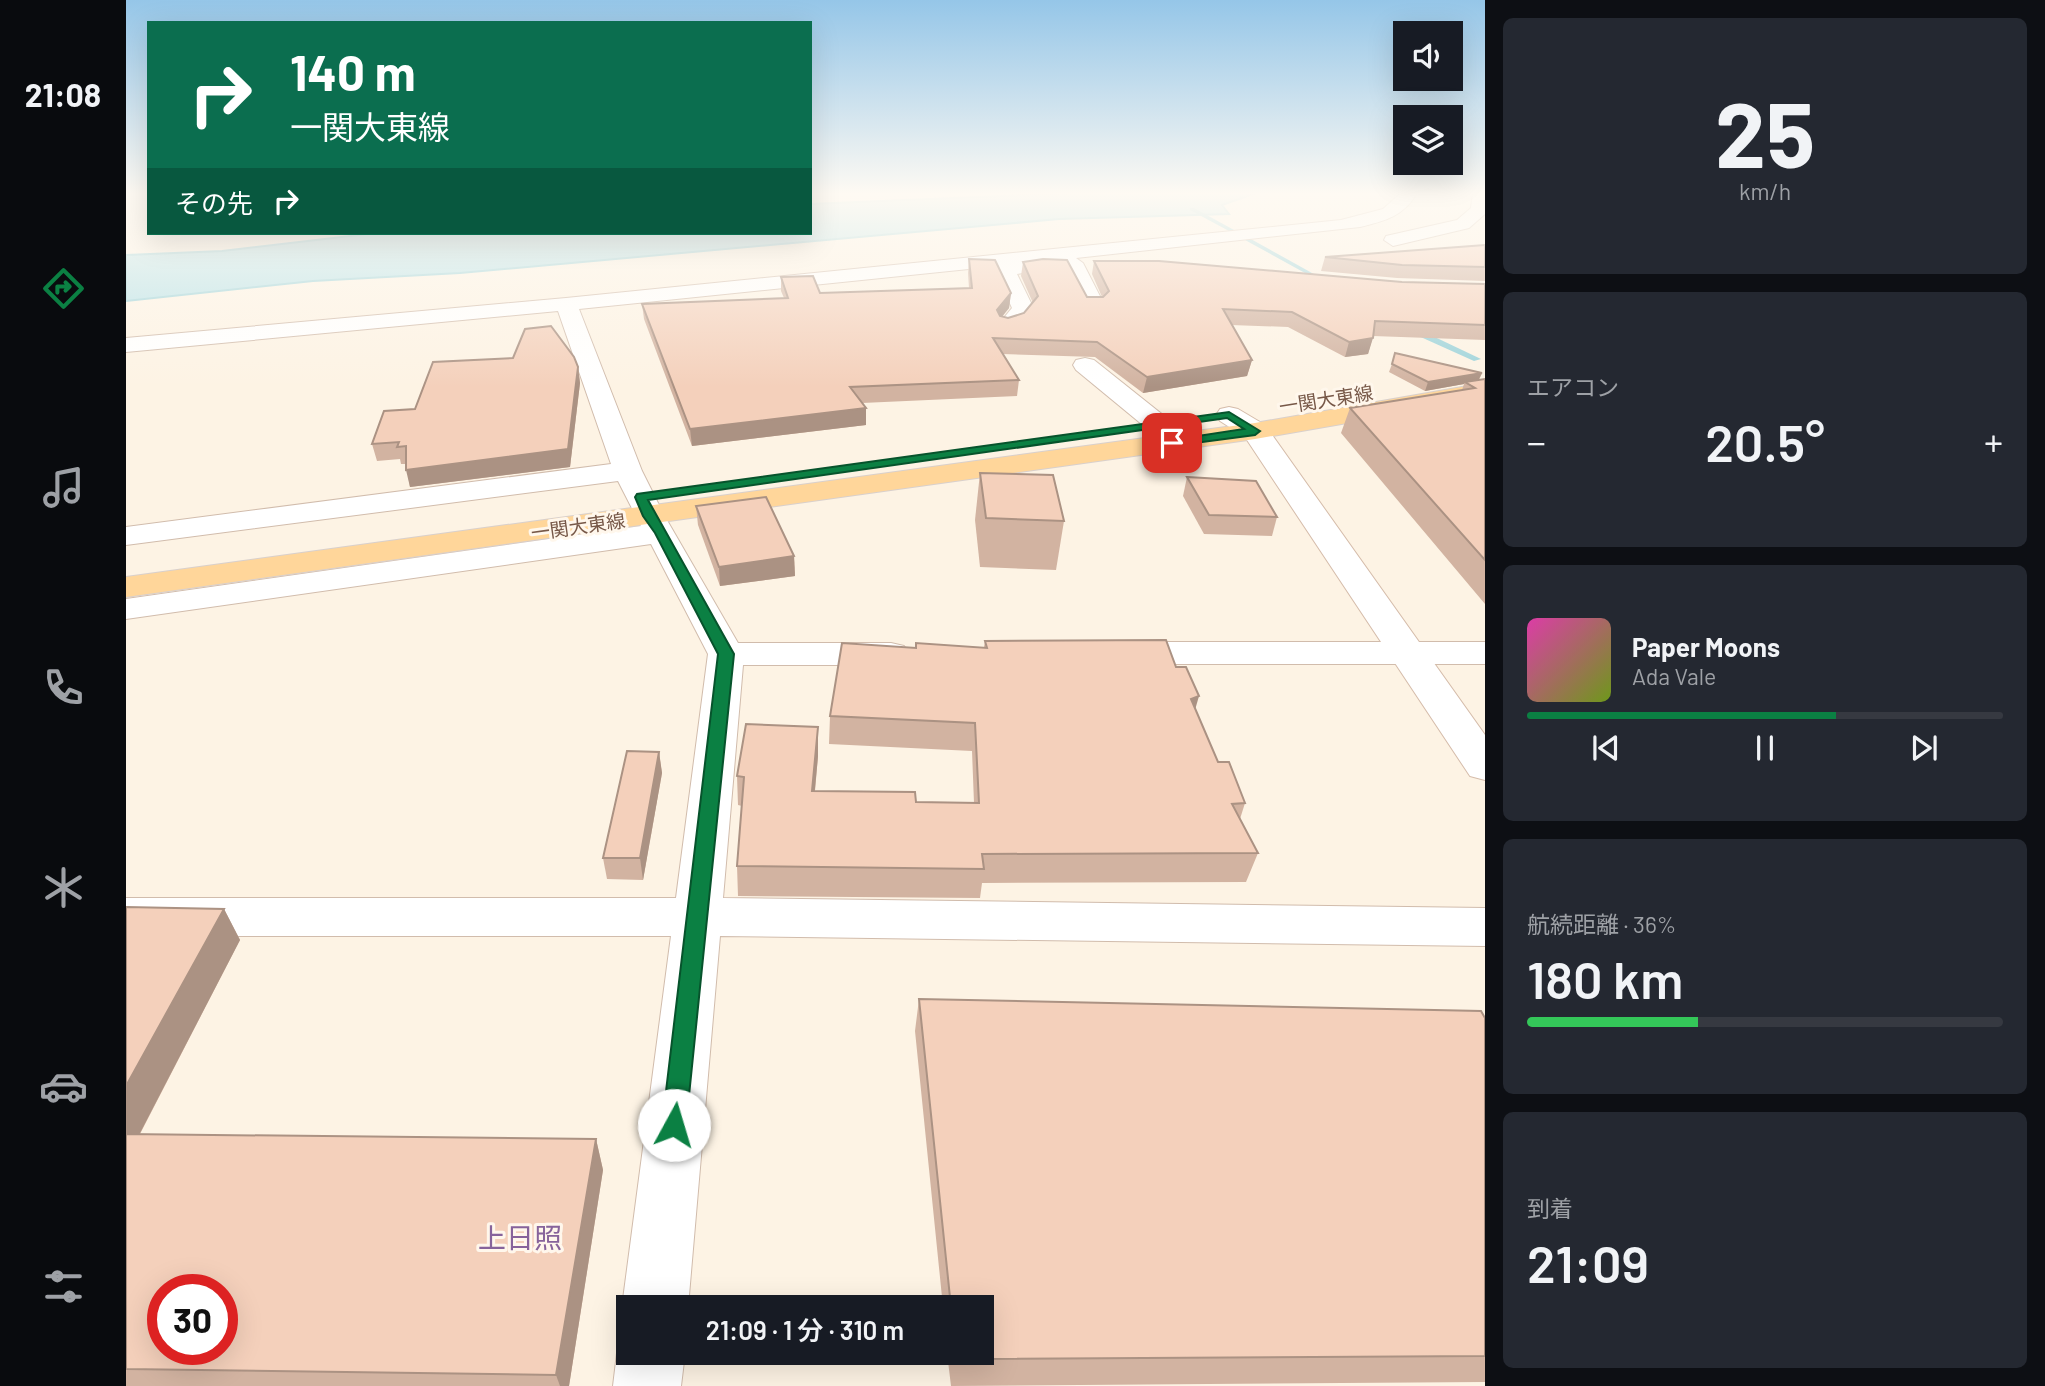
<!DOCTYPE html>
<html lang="ja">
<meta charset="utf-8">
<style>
:root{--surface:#171b24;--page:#242831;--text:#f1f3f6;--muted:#9ea1a6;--line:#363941;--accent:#0b8043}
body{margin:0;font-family:Barlow,"Noto Sans JP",sans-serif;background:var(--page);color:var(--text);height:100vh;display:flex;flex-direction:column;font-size:26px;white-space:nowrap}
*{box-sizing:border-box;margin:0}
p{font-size:23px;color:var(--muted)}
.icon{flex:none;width:38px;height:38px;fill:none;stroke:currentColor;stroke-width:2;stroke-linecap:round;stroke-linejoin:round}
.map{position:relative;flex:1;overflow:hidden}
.side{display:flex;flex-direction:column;gap:18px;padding:18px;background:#0d0f14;width:560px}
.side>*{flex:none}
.top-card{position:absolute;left:21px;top:21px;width:665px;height:214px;border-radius:0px;box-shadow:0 7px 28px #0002;background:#0b6e4f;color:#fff;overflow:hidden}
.buttons{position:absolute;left:1267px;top:21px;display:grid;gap:14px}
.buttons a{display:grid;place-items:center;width:70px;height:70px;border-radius:0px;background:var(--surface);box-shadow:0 7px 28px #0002;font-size:35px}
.speed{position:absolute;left:21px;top:1274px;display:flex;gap:14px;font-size:35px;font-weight:700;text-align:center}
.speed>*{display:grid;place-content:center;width:91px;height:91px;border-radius:50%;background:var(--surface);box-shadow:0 7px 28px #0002;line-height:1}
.speed .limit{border:10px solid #d22;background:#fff;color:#111}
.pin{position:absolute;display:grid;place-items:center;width:60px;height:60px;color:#fff;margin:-30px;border-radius:14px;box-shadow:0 4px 10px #0006}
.me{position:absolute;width:77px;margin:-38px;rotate:6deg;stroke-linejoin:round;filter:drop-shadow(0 0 5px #0008)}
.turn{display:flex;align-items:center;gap:24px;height:147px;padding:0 28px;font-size:32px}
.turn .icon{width:91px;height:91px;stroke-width:2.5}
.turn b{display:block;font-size:49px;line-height:60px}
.then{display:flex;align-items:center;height:66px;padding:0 28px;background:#0003;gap:14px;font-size:26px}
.big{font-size:52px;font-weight:600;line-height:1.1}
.side .card{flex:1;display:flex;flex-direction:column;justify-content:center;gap:10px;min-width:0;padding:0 24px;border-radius:10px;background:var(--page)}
.side .dial{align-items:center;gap:0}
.dial b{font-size:91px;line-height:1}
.song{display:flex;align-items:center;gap:21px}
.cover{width:84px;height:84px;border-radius:10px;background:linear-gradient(135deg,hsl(320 70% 55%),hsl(80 70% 35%))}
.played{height:7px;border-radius:4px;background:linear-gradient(90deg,var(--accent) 65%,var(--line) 65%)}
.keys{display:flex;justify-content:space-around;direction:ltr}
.heat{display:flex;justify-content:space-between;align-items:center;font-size:38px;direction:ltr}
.charge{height:10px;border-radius:5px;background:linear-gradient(90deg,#34c759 36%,var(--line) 0)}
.trip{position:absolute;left:490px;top:1295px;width:378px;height:70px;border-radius:0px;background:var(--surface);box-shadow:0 7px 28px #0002;font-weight:600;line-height:70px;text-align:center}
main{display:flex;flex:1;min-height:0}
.dock{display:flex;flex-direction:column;width:126px;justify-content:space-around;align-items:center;background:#090b0e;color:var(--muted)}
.dock .icon{width:49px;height:49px}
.dock .active{color:var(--accent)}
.dock b{font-size:32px;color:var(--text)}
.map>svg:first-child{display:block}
.water{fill:#b8e2e8;stroke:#9dd3da;stroke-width:2}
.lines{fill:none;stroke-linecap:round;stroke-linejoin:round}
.stream{fill:#9dd3da;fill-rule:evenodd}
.street-casing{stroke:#d1bcac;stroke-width:2}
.secondary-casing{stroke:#d5bcaa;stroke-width:2}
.primary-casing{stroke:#d9d0cc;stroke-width:2}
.street{fill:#fff;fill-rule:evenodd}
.secondary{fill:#fff;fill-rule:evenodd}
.primary{fill:#ffd69a;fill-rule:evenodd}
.wall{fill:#d2b3a1}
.shaded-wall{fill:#ab9283}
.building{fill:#f4d0bb;stroke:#ab9283;stroke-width:2;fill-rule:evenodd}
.route{fill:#0b8043;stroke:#07532c;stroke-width:2}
.labels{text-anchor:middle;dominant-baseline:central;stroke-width:6;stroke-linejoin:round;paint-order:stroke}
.far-street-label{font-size:19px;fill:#775848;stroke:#fff7ec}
.near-neighbourhood-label{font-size:28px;fill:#87639b;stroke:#fff7ec}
</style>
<main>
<nav class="dock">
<b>21:08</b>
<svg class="icon active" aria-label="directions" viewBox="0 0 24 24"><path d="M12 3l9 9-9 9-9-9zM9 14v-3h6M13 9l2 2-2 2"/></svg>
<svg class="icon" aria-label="music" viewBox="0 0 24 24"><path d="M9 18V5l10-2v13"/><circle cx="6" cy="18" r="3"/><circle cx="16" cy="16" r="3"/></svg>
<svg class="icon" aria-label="phone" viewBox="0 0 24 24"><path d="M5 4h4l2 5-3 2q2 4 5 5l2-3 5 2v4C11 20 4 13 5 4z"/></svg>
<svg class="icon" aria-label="climate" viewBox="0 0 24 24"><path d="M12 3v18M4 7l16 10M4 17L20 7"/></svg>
<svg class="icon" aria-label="car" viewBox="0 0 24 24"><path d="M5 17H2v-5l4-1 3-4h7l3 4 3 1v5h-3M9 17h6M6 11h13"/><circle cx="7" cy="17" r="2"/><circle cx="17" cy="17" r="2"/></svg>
<svg class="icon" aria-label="filters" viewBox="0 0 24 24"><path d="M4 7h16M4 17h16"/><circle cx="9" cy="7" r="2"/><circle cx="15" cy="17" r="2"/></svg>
</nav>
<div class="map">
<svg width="1359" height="1386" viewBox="0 0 1359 1386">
<rect width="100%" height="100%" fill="#fdf3e4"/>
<path class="water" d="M946 193H1130L1096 205 1103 214 933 219 334 273 187 281 0 301V255L96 251 250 233H684V204Z"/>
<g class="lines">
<g class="stream">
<path d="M1064 208H1068L1108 230 1103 231 1064 210Z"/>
<path d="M1119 238H1123L1204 283 1199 284 1119 240Z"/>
<path d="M1288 330H1294L1355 359 1348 361 1288 334Z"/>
</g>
<defs>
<g id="street">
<path d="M1275 193H1291C1278 216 1259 221 1234 227L950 258 957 263 978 304 975 309H959L956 304 937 263 940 259 921 261 924 265 921 269 891 274 908 309C899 322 892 334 875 330L872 325 886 308 869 270 872 266 453 309 516 471 538 515 612 643H765L778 646 783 654 778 662 765 665H617L597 898 1359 908V946L594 936 562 1307H502V1321L496 1307 545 936H0V898H550L582 654 525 544 0 619V599L515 526 492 481 0 545V527L485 464 432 311 0 352V338L440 298 1215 220 1257 209Z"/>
<path d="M1347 193H1359V214L1343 228 1267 246 1258 240 1260 236 1331 220 1345 208Z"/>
<path d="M959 358 968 360 1042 419 1046 425 1042 431 1033 433 1024 431 950 370 947 365 950 360Z"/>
<path d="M994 642H1359V664H994L981 661 976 653 981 645Z"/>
<path d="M501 1329 502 1353H559L555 1386H487L491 1353Z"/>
</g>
<path id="secondary" d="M1103 407 1112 409 1139 425 1359 735V780L1344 776 1119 437 1094 421 1090 415 1094 409Z"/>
<path id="primary" d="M1359 383V399L1129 439 0 597V577L1129 423Z"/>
</defs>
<use href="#street" class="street-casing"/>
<use href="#secondary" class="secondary-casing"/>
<use href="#primary" class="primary-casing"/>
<use href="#street" class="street"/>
<use href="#secondary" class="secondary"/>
<use href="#primary" class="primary"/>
</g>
<g class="wall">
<path d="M1359 245V281L1271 278 1195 271 1199 257Z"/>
<path d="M843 259 885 293 883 308 876 317 882 318 898 313 907 303 895 276 897 262 961 297H976L966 274 968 261 1276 282 1359 284V340L1247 336 1242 354 1219 357 1162 327 1105 325 1126 360 1121 376 1017 393 969 357 877 354 893 380 891 396 736 403 740 425 566 446 518 319 516 304 658 298 655 291V277L694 293 843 288 842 273Z"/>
<path d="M1266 364 1356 373 1353 380 1359 379V604L1215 433 1224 408 1336 390 1338 384 1299 391 1263 372Z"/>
<path d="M452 367 454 383 444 467 284 487 280 464H275L274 459 251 461 246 444 289 409Z"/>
<path d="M854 473 938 521 930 570 854 567 849 520Z"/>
<path d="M1061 477 1151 517 1146 536 1078 534 1057 496Z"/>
<path d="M570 506 668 556 669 576 594 586 572 525Z"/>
<path d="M859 641 1050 667 1092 762 1119 803 1114 819 1132 853 1120 882 856 883 854 898 612 896 611 866 616 806 612 805 611 776 692 756 689 791 790 802 848 803 846 751 703 744 704 716 858 647Z"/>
<path d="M533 752 536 773 517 880 481 879 477 858Z"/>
<path d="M0 907 98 909 114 940 14 1134 470 1139 477 1170 443 1386H0Z"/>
<path d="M793 999 1359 1018V1382L825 1386 821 1353H856V1307H817L789 1031Z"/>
</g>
<g class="shaded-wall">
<path d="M885 293 883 308 869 325 871 310Z"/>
<path d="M1247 338 1242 354 1219 357 1223 342Z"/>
<path d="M1126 360 1121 376 1017 393 1021 377Z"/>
<path d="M452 367 454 383 444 467 284 487 280 470Z"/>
<path d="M1356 373 1352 381 1339 382 1338 384 1299 391 1302 382Z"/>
<path d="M740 408V425L566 446 564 429Z"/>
<path d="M668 556 669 576 594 586 593 567Z"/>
<path d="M1073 696 1065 724V699Z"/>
<path d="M692 727V756L686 820V791Z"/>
<path d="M533 752 536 773 517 880 514 858Z"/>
<path d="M98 909 114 940 0 1160V1086Z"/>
<path d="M470 1139 477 1170 443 1386H434L430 1375Z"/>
</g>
<g class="building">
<path d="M1359 245V267L1276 265 1199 257Z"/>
<path d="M843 259 869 260 885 293 871 310 874 316 882 318 898 313 912 296 897 262 917 259 941 260 961 297H977L983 291 968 261H1033L1276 282 1359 284V325L1249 321 1247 338 1223 342 1166 312 1097 309 1126 360 1021 377 971 342 867 338 893 380 724 387 740 408 564 429 516 304 662 298 655 277 687 276 694 293 846 288Z"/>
<path d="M425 326 448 357 452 367 442 449 280 470V446L271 447 273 442 246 444 258 411 289 409 307 362 387 358 399 329Z"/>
<path d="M1269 353 1356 373 1302 382 1266 364Z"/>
<path d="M1359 379V560L1224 408 1349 388 1339 382Z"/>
<path d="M854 473 927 475 938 521 860 518Z"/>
<path d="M1061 477 1130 481 1151 517 1083 515Z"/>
<path d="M640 497 668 556 593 567 570 506Z"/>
<path d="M1040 640 1050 667H1060L1073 696 1065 699 1092 762H1103L1119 803 1106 804 1132 853 856 854 858 869 611 866 618 777 611 776 620 724 692 727 686 791 789 792 790 802 853 803 849 723 704 716 716 643 790 648V643L861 648 859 641Z"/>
<path d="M501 751 533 752 514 858H477Z"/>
<path d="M0 907 98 909 0 1086Z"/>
<path d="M793 999 1355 1011 1359 1018V1356L831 1359 830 1353H856V1307H825Z"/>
<path d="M0 1134 470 1139 430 1375 0 1369ZM37 1290H96V1349H37Z"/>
</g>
<linearGradient id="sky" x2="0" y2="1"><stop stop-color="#95c6e8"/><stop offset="0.5" stop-color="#fefaf3"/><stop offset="1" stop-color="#fefaf3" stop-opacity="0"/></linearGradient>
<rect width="1359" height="387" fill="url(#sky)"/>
<path class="route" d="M1103 412 1134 431 1129 435 1046 446 1040 443 1046 440 1118 429 1101 418 522 500 608 654 560 1125 556 1133 548 1136 540 1133 536 1125 592 654 529 533 517 516 509 497 511 494Z"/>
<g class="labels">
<g class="far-street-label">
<text transform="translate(1200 399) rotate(-9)">一関大東線</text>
<text transform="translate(452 526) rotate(-8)">一関大東線</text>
</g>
<g class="near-neighbourhood-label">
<text x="394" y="1237">上日照</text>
</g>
</g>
</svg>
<div class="buttons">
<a><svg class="icon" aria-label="sound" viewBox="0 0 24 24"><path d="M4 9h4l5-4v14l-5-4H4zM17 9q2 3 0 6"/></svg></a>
<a><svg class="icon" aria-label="layers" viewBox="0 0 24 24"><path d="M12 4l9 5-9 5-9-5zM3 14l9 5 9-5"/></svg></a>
</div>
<div class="speed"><div class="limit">30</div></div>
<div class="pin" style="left:1046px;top:443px;background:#d93025"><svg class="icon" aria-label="arrive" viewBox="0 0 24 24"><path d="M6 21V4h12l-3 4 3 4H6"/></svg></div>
<svg class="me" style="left:548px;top:1125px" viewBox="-20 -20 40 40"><circle r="19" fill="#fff"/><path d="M0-13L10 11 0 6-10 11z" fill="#0b8043"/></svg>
<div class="trip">21:09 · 1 分 · 310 m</div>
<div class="top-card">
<div class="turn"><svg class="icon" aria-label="right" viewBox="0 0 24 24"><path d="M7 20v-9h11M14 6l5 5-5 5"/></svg><div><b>140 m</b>一関大東線</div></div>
<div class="then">その先<svg class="icon" aria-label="right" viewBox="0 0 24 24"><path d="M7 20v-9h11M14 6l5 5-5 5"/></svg></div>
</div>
</div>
<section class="side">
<div class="card dial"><b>25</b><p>km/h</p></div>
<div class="card"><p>エアコン</p>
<div class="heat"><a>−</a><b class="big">20.5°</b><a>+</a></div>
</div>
<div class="card">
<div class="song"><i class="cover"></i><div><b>Paper Moons</b><p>Ada Vale</p></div></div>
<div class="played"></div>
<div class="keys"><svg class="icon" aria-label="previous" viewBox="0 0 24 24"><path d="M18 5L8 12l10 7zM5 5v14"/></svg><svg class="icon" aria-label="pause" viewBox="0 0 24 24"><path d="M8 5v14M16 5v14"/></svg><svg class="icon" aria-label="next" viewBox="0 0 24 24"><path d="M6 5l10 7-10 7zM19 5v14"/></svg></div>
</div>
<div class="card"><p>航続距離 · 36%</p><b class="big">180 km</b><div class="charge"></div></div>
<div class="card"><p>到着</p><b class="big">21:09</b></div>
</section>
</main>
